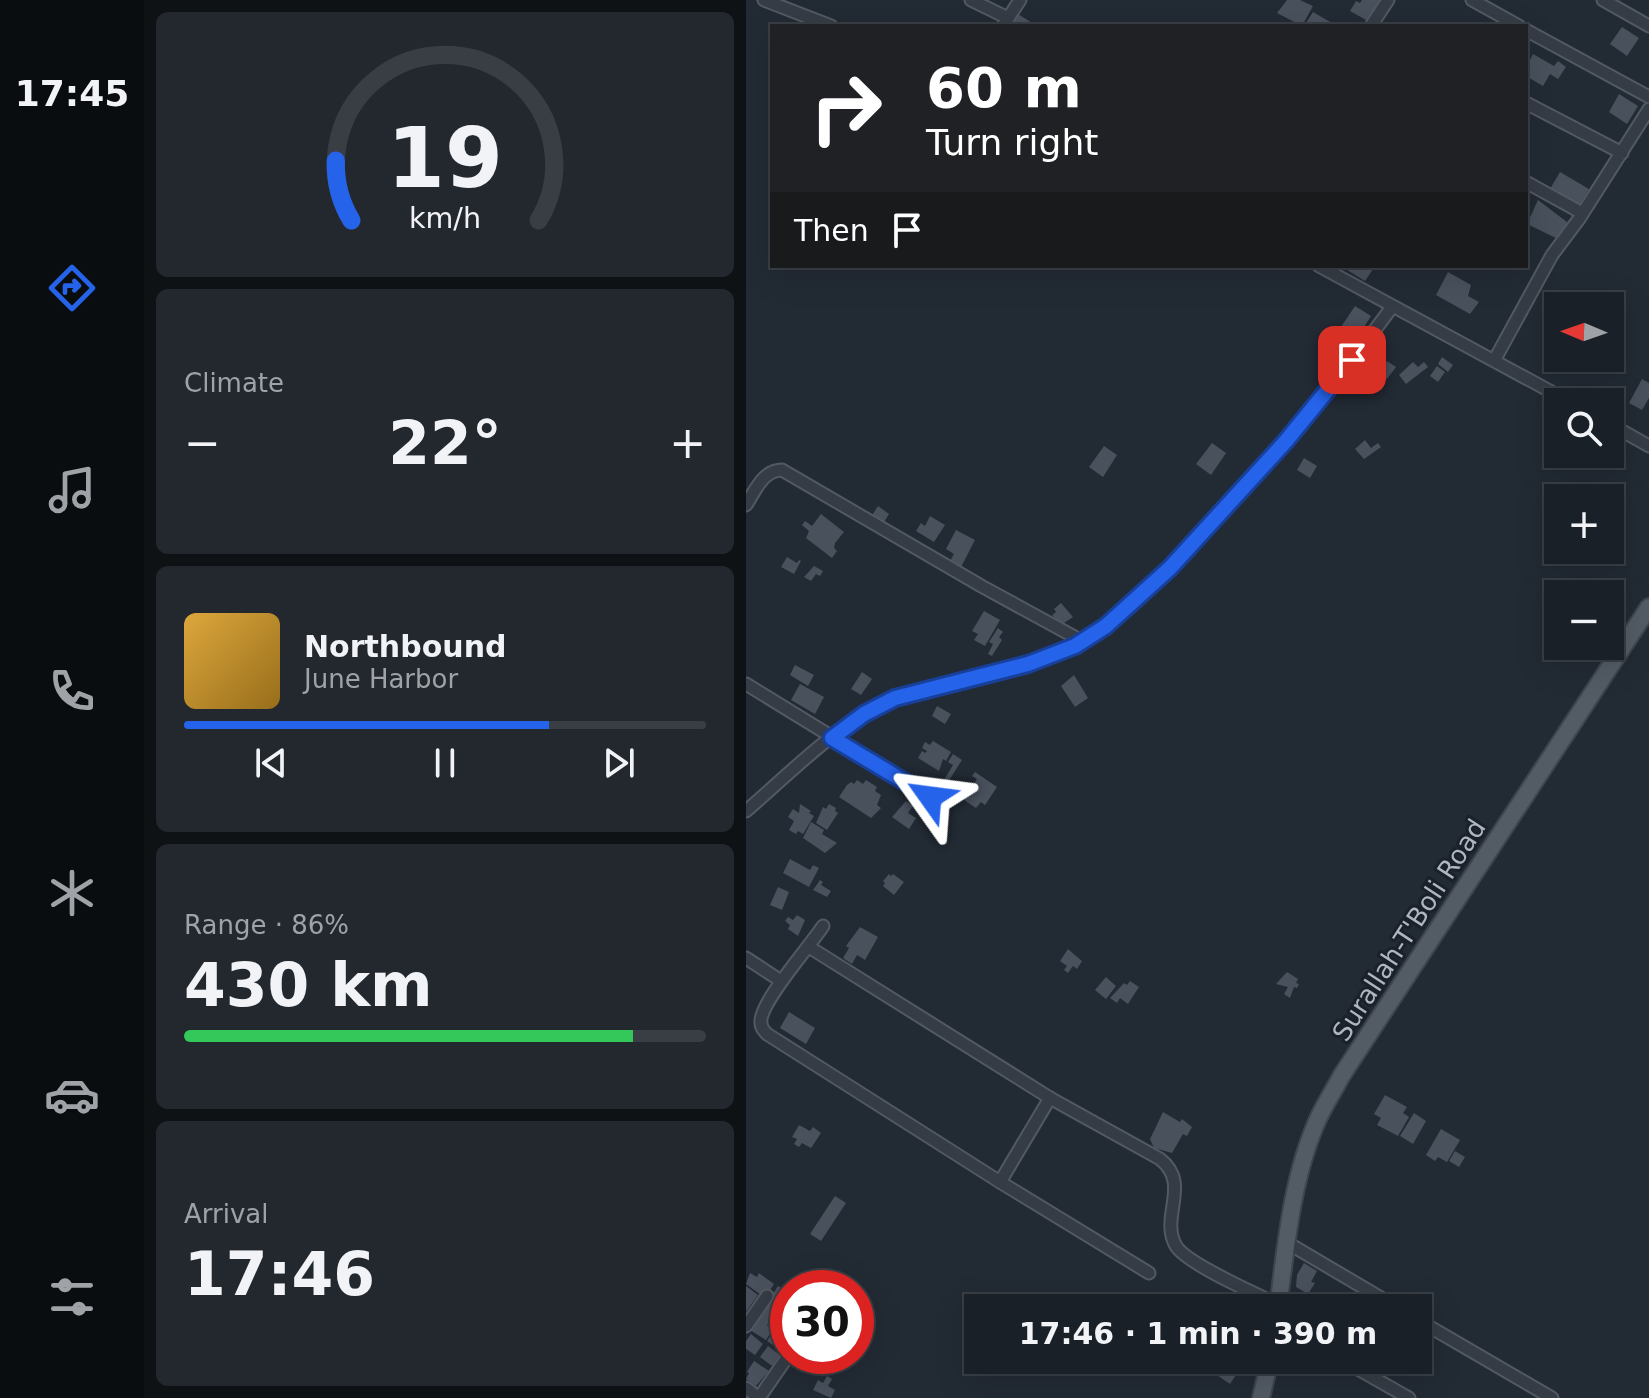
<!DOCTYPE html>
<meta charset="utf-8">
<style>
:root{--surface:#1a2027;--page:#23282f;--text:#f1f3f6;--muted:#9fa3a7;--line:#383e44;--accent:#2563eb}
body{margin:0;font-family:"DejaVu Sans",sans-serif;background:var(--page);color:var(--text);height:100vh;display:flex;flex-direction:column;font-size:30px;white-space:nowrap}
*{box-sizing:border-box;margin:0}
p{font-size:26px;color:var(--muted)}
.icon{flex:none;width:44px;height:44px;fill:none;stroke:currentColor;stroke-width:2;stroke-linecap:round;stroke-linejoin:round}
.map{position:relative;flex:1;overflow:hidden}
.details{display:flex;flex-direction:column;gap:12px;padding:12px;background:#0e1215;width:602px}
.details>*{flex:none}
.guide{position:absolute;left:24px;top:24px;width:758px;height:244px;border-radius:0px;box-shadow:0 8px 32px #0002,0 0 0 2px var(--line);background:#202124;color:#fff;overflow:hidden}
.needle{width:52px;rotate:272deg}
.tools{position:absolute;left:798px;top:292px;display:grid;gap:16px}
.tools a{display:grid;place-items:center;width:80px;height:80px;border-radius:0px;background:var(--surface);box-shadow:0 8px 32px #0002,0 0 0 2px var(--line);font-size:40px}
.speed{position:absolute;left:24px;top:1270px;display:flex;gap:16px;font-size:40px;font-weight:700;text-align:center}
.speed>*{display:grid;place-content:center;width:104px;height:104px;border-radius:50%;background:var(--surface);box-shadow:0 8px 32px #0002,0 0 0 2px var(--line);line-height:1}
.speed .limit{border:12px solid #d22;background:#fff;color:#111}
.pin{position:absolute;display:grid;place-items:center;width:68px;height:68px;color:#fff;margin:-34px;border-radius:16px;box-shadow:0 4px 12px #0006}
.me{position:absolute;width:88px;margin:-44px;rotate:301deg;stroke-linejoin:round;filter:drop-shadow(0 0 6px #0008)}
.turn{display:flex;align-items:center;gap:28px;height:168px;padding:0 24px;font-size:36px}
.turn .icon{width:104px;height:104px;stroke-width:2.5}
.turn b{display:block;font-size:56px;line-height:68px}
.then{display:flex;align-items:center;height:76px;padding:0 24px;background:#0003;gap:16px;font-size:30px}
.big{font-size:60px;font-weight:800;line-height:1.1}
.details .widget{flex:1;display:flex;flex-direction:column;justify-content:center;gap:12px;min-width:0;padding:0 28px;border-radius:12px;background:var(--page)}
.details .dial{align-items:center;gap:0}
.dial svg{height:208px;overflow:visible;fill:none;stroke:var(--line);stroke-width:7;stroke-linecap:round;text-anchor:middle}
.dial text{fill:var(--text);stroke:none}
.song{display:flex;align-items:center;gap:24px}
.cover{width:96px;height:96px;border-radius:12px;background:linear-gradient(135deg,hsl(40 70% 55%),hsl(40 70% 35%))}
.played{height:8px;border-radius:4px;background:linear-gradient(90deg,var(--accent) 70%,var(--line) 70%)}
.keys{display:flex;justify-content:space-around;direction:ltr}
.heat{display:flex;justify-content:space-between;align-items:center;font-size:44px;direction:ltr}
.charge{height:12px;border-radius:6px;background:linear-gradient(90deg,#34c759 86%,var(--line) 0)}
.trip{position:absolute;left:218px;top:1294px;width:468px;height:80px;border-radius:0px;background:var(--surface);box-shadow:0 8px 32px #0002,0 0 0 2px var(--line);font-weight:800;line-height:80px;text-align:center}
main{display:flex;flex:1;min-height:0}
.tabs{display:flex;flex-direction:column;width:144px;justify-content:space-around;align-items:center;background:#0a0d10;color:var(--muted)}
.tabs .icon{width:56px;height:56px}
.tabs .selected{color:var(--accent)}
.tabs b{font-size:36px;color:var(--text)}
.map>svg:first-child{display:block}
.building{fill:#49515d}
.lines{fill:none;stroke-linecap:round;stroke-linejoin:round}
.minor-casing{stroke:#535962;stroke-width:15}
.primary-casing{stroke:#3f454e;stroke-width:20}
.minor{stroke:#353c45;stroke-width:11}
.primary{stroke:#535b65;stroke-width:16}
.route-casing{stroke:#184099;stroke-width:20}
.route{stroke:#2563eb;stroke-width:14}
.labels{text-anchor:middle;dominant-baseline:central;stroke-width:6;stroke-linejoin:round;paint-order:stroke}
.street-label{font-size:26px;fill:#b0b6c1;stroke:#1b2129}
</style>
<main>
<nav class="tabs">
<b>17:45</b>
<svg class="icon selected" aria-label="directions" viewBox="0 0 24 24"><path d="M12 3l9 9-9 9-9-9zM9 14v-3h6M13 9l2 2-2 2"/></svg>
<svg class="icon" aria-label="music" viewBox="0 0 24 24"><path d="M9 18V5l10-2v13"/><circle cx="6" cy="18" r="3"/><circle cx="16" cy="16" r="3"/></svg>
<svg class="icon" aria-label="phone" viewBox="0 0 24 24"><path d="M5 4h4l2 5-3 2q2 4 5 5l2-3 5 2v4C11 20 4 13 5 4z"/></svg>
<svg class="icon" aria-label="climate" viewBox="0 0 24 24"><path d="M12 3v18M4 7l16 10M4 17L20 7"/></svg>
<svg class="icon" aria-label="car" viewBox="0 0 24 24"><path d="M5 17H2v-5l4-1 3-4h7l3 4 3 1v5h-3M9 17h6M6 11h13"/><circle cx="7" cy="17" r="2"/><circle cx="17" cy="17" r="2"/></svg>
<svg class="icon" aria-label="filters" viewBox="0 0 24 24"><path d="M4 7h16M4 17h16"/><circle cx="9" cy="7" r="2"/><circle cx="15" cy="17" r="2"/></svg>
</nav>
<section class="details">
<div class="widget dial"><svg viewBox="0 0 100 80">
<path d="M14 69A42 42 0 1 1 86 69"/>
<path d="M14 69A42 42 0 0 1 8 46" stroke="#2563eb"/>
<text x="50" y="56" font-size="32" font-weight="700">19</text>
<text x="50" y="72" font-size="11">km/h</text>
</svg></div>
<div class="widget"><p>Climate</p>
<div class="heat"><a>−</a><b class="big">22°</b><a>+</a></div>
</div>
<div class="widget">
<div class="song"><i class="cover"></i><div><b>Northbound</b><p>June Harbor</p></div></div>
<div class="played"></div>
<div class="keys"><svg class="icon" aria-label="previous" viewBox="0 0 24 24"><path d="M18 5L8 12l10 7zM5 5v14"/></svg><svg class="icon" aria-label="pause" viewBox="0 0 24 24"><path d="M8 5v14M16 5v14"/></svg><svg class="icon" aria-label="next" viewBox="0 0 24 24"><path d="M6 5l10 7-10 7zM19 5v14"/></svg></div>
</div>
<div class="widget"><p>Range · 86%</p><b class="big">430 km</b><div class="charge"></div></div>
<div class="widget"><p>Arrival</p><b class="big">17:46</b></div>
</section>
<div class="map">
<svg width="903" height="1398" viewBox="0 0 903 1398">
<rect width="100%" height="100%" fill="#222a34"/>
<g class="building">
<path d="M541 0H554L567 6 556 26 531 13Z"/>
<path d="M616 0H633L627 24 604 11 610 1 614 3Z"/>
<path d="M567 12 586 23 584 26H558Z"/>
<path d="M272 14 291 26H264Z"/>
<path d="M876 27 893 38 881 56 864 44Z"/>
<path d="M787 54 808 66 812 61 820 67 812 79 804 74 797 86 780 76V68Z"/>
<path d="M873 94 892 106 881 124 863 112Z"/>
<path d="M814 172 843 189 833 206 804 189Z"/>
<path d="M792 200 821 222 814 240 781 224Z"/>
<path d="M600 266H629L619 281 598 268Z"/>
<path d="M702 272 725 285 722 296 733 302 724 314 690 295Z"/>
<path d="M609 306 625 316 613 335 595 327Z"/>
<path d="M587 336 598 343 592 352 579 348Z"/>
<path d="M696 357 707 365 702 372 692 364Z"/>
<path d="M641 361 650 367 641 379 633 373Z"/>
<path d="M667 362 672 367 678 362 682 367 660 384 653 375Z"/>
<path d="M691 366 699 372 692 382 684 376Z"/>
<path d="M896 379 903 383V398L896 410 883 403Z"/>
<path d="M619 440 625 448 632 443 635 447 618 459 609 449Z"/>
<path d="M466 443 480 453 465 475 450 464Z"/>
<path d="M358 446 371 455 357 477 343 467Z"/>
<path d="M558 458 571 466 564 478 551 470Z"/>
<path d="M132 506 143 514 135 527 123 520Z"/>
<path d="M75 514 98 532 89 543 88 548 91 551 86 558 60 538 63 531 56 525 59 521 66 526Z"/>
<path d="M184 516 199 525 188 542 170 531 175 523 179 526Z"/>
<path d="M210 530 229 540 214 569 203 563 208 554 200 549Z"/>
<path d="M41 557 51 563 53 560 55 561 48 574 35 567Z"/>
<path d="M68 566 77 571 74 576 70 574 65 581 58 577Z"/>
<path d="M315 603 327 617 315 625 306 615 310 612 308 609Z"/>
<path d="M238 611 254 620 239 646 228 640 232 634 226 631Z"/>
<path d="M252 628 257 632 253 637 256 640 246 656 242 654 247 644 243 642Z"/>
<path d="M49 665 68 675 62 686 44 675Z"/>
<path d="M116 672 126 679 115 695 105 689Z"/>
<path d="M328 675 342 698 329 707 315 686Z"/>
<path d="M54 684 78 697 69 714 45 700Z"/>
<path d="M191 706 205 714 199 724 186 716Z"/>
<path d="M187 741 205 752 200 761 197 759 193 771 172 758 176 751 179 753 181 751 176 748 179 742 184 745Z"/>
<path d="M207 754 216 760 202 782 198 780 207 765 202 762Z"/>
<path d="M229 772 251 787 239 805 235 802 230 808 218 800 231 779 226 776Z"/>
<path d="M111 780 117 784 120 780 131 787 129 791 135 795 131 805 135 808 125 818 93 797 101 785 105 782 108 784Z"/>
<path d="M160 801 167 806 162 813 170 818 163 829 146 817Z"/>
<path d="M54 804 65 811 63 813 68 816 57 834 52 831 50 834 43 830 48 821 42 817 47 809 53 813Z"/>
<path d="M83 804 90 808 89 811 92 813 81 830 70 823 77 807 80 809Z"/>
<path d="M65 822 78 830 76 834 91 843 79 853 57 838Z"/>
<path d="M44 859 64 870 67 865 73 868 63 887 37 873Z"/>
<path d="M143 874 145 876 147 874 158 882 148 895 137 886 139 883 137 881Z"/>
<path d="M74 880 77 882 75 885 85 891 81 897 67 890Z"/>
<path d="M32 887 43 892 36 910 24 905Z"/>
<path d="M51 915 59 920 52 936 42 929 44 925 39 921 42 917 47 920Z"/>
<path d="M114 927 132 937 119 960 111 955 106 964 97 958 103 948 100 946Z"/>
<path d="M322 949 336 961 331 969 327 966 322 973 318 970 321 966 314 961Z"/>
<path d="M541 972 552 979 550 983 553 984 551 988 548 987 544 998 538 994 542 987 530 984Z"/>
<path d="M360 977 370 986 360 999 349 990Z"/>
<path d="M384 981 393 987 382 1004 374 998 371 1003 364 998 378 983 381 985Z"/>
<path d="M43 1012 69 1028 60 1044 34 1028Z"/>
<path d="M639 1095 661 1107 657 1113 663 1117 652 1136 631 1125 635 1118 628 1114Z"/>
<path d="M417 1112 434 1122 436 1119 446 1127 441 1136 437 1134 426 1153 408 1148 404 1139Z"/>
<path d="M668 1113 680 1121 667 1144 654 1136Z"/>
<path d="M53 1125 64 1131 67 1127 75 1133 65 1148 56 1143 53 1147 48 1144 51 1139 46 1137Z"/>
<path d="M695 1129 714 1140 701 1162 692 1157 689 1161 680 1155Z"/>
<path d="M709 1151 719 1157 713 1167 703 1161Z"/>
<path d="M89 1196 100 1203 75 1241 64 1234Z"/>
<path d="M558 1263 571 1271 565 1282 569 1283 562 1294 550 1287 551 1275Z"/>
<path d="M4 1273 11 1277 13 1273 28 1284 22 1293 18 1290 15 1295 0 1284Z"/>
<path d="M0 1286 12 1295 0 1312Z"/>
<path d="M32 1286 42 1292V1308L26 1302 28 1299 25 1297Z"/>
<path d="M22 1301 39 1312 31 1325 24 1320 21 1325 27 1329 20 1340 4 1330Z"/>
<path d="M30 1328 42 1337 36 1351 21 1341Z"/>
<path d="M5 1334 17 1344 9 1355 0 1349V1341Z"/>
<path d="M22 1346 34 1355 26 1366 14 1357Z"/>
<path d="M474 1360H480L494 1369 484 1384 468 1373Z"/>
<path d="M8 1361 23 1371 10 1386 0 1379 3 1373 1 1372Z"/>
<path d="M81 1376 86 1379 82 1386 89 1390 85 1398 67 1390 72 1380 77 1383Z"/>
</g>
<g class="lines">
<defs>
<g id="minor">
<path d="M18 0 85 26"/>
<path d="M225 0 262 18"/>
<path d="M726 0 773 26"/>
<path d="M857 0 903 26"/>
<path d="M257 26 274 0"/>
<path d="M625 26 642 0"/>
<path d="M780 30 903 97"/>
<path d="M780 103 876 153"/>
<path d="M780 182 836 213"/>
<path d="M573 266 824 402"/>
<path d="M749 359 806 255 833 219 903 109"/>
<path d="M864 424 903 446"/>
<path d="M0 505C9 491 17 470 36 470L237 587 336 641"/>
<path d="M0 684 184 797"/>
<path d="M0 811C47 771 101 713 160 694 183 686 208 685 231 679 264 672 299 661 329 646 384 618 426 565 467 520 530 452 591 382 646 307"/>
<path d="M77 926C65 945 12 1004 15 1023 15 1029 18 1030 21 1034L254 1182 403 1273"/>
<path d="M63 947 304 1098 414 1159C446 1184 413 1217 430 1246 441 1264 511 1294 532 1305"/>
<path d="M0 958 35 981"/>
<path d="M254 1182 304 1098"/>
<path d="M540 1242 652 1308"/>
<path d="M672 1320 806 1398"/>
<path d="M0 1326 21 1296"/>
<path d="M596 1360 663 1398"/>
<path d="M0 1388 13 1398 42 1356"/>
</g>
<g id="primary">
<path d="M532 1308C540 1245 546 1177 572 1119 579 1104 588 1090 596 1075L903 607"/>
<path d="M515 1398 524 1360"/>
</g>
</defs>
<use href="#minor" class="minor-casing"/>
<use href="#primary" class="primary-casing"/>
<use href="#minor" class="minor"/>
<use href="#primary" class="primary"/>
</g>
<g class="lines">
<defs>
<path id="route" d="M184 797 86 738 118 714 149 698 282 664 329 646 360 626 424 568 540 441 606 360"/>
</defs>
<use href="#route" class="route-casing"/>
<use href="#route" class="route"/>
</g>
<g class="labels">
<g class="street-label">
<text transform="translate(663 930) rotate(-57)">Surallah-T'Boli Road</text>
</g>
</g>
</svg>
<div class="tools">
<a><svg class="needle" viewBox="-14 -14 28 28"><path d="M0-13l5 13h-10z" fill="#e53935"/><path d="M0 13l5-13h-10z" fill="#9fa3a7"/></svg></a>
<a><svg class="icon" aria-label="search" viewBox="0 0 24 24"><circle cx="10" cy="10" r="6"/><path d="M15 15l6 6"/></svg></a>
<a>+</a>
<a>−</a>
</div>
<div class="speed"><div class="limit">30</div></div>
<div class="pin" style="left:606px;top:360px;background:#d93025"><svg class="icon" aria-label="arrive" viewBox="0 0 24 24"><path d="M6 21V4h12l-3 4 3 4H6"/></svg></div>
<svg class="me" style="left:184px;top:797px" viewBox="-20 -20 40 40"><path d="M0-17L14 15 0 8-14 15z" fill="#2563eb" stroke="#fff" stroke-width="4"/></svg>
<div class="trip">17:46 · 1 min · 390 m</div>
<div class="guide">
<div class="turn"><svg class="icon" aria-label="right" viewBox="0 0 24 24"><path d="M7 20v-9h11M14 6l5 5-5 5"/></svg><div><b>60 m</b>Turn right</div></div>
<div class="then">Then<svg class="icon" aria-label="arrive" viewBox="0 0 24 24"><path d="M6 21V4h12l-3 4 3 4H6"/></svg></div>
</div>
</div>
</main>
